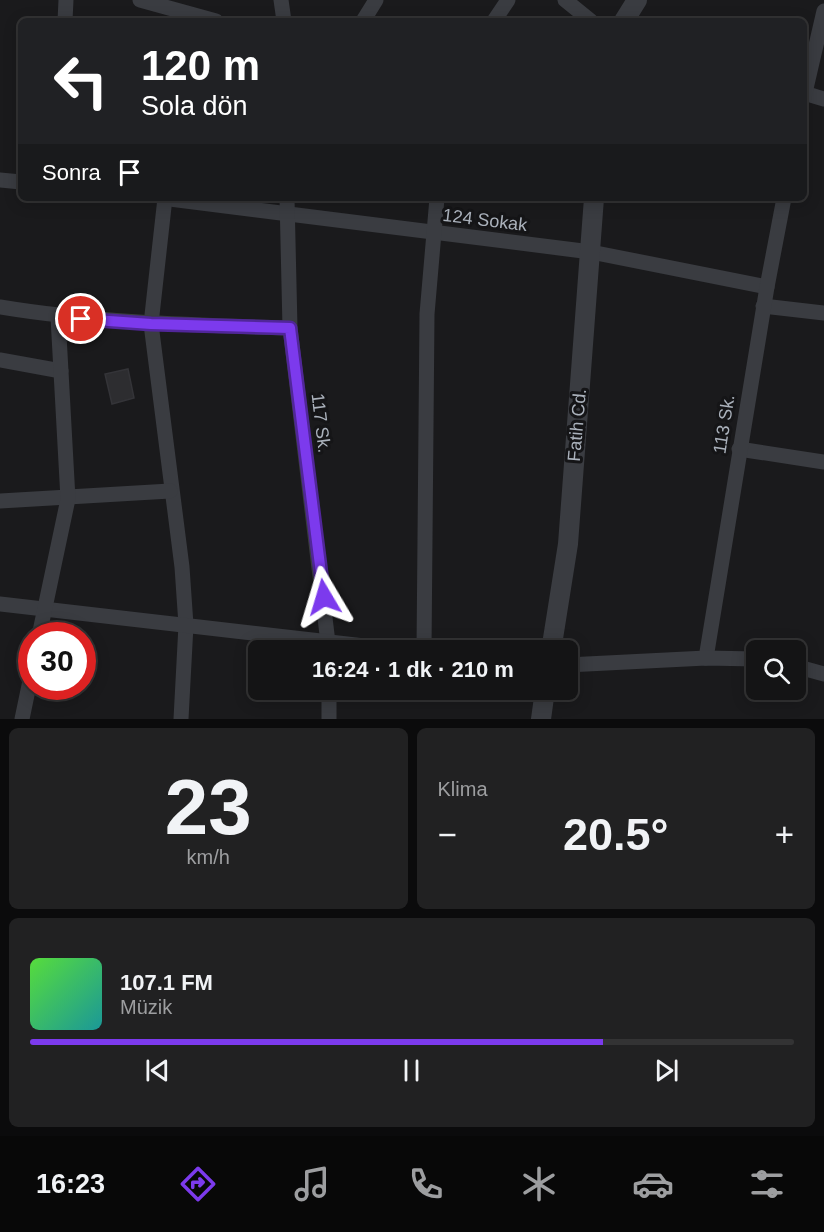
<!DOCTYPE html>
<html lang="tr">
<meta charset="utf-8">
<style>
:root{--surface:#141415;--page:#212122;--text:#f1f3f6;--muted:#9d9ea0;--line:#333334;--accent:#7c3aed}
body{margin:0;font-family:Arial,sans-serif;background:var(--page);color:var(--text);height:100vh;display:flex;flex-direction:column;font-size:22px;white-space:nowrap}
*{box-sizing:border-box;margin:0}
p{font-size:20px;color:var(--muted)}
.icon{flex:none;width:33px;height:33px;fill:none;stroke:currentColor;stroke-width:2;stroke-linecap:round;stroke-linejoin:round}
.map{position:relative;height:719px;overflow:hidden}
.panel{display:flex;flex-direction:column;gap:9px;padding:9px;background:#0b0b0c;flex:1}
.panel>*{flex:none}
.hud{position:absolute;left:18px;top:18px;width:789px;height:183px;border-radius:9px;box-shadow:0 3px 15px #0003,0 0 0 2px var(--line);background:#202124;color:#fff;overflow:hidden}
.fabs{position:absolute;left:746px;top:640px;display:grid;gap:12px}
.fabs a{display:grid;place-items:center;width:60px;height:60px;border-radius:9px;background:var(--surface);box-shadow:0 3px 15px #0003,0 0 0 2px var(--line);font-size:30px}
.speed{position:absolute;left:18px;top:622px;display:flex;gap:12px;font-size:30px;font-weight:700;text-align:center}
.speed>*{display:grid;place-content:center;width:78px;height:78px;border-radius:50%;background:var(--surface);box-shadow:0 3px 15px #0003,0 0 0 2px var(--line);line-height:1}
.speed .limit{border:9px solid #d22;background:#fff;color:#111}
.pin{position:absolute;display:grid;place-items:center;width:51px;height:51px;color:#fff;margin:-26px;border:3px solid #fff;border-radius:50%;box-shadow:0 2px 6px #0007}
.me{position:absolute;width:66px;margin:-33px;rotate:353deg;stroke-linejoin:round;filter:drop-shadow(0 0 4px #0008)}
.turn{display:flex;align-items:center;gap:21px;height:126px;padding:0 24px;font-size:27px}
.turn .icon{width:78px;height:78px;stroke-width:2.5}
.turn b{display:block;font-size:42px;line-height:51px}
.then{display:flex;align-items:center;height:57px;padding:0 24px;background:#0003;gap:12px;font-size:22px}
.big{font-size:45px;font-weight:800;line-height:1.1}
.panel .card{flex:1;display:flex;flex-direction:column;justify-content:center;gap:9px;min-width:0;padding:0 21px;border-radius:9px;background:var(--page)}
.panel .dial{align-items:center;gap:0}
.dial b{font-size:78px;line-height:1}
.song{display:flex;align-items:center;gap:18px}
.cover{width:72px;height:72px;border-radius:9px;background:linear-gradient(135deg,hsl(110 70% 55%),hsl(180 70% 35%))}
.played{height:6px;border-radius:3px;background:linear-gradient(90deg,var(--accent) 75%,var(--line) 75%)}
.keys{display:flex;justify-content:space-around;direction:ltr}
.heat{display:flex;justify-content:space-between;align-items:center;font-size:33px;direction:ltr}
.panel .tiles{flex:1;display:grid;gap:9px;grid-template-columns:1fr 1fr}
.card:last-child{grid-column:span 2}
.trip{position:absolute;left:248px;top:640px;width:330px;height:60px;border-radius:9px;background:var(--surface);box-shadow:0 3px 15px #0003,0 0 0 2px var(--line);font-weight:800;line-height:60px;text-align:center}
.tabs{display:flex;height:96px;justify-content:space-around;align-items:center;background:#080808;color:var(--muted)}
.tabs .icon{width:42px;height:42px}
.tabs .active{color:var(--accent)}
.tabs b{font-size:27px;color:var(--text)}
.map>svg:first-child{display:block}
.building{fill:#2d2d30;stroke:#343438;stroke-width:1.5}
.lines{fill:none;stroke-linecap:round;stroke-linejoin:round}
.minor{stroke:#3a3c41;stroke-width:15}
.tertiary{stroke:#3a3c41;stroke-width:20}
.route-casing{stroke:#51269a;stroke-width:15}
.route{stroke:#7c3aed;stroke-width:10}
.labels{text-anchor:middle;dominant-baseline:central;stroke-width:6;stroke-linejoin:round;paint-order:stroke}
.street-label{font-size:18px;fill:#abb2bc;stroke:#151517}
</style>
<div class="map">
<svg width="824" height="719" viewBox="0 0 824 719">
<rect width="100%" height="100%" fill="#1a1a1c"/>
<path class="building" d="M128 369 134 398 112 404 105 374Z"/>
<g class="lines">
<g class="minor">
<path d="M140 0 216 21"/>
<path d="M281 0 284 21"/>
<path d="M565 0 591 21"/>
<path d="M65 21 66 0"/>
<path d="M363 21 376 0"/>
<path d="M494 21 508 0"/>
<path d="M804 93 824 99"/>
<path d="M804 97 824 11"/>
<path d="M0 180 21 182"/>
<path d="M162 198 591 252 767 287"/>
<path d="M165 198 151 324 182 567 186 625 181 719"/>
<path d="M287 198 290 328 329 651"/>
<path d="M763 306 824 313"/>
<path d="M0 307C96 323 193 325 290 328"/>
<path d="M0 360 61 371"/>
<path d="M739 449 824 462"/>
<path d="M0 501 170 491"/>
<path d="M0 604 408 651"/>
<path d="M39 636 68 499 58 317"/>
<path d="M424 651 427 314 437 198"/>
<path d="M706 658 767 287 784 198"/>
<path d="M567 665 706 658 756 659"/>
<path d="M795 666 824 674"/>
<path d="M329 690V719"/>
<path d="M22 719 32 671"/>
</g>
<g class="tertiary">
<path d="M624 21 637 0"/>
<path d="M551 651 568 544 594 198"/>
<path d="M541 719 545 690"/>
</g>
</g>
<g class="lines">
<defs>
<path id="route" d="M81 319 151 324 290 328 324 597"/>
</defs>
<use href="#route" class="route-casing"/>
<use href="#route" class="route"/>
</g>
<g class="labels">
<g class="street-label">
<text transform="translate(485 220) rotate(7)">124 Sokak</text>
<text transform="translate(321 423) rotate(83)">117 Sk.</text>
<text transform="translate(724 424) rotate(-81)">113 Sk.</text>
<text transform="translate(577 425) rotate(-85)">Fatih Cd.</text>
</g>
</g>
</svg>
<div class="fabs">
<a><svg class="icon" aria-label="search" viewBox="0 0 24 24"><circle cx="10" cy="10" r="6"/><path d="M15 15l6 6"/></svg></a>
</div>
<div class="speed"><div class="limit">30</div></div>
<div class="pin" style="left:81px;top:319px;background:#d93025"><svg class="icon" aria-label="arrive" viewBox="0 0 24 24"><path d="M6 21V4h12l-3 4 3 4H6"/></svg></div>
<svg class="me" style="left:324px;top:597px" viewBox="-20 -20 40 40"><path d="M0-17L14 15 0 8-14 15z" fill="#7c3aed" stroke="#fff" stroke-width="4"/></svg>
<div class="trip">16:24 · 1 dk · 210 m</div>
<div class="hud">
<div class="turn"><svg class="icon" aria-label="left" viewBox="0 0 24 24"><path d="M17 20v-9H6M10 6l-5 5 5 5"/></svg><div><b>120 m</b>Sola dön</div></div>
<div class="then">Sonra<svg class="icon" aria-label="arrive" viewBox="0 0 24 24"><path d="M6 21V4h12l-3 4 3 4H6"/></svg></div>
</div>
</div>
<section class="panel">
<div class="tiles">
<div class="card dial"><b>23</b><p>km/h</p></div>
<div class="card"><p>Klima</p>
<div class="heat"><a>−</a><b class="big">20.5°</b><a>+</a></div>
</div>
<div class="card">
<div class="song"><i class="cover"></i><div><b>107.1 FM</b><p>Müzik</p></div></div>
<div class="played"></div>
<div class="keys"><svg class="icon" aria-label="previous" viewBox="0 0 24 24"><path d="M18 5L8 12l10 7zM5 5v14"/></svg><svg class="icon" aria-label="pause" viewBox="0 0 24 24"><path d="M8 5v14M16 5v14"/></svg><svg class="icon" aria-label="next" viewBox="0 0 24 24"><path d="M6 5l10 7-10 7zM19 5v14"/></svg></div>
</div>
</div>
</section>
<nav class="tabs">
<b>16:23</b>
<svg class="icon active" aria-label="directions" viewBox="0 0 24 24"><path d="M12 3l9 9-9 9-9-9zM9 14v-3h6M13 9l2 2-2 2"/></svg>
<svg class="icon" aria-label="music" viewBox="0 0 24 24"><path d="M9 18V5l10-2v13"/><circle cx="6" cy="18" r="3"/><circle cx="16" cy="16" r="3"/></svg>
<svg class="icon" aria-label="phone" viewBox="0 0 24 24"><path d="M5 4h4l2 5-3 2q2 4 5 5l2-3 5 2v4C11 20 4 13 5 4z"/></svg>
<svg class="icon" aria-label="climate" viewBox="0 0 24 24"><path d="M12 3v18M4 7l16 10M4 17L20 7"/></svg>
<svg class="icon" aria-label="car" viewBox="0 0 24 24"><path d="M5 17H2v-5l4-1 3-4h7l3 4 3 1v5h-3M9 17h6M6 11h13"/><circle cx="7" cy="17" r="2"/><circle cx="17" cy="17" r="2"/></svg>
<svg class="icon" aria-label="filters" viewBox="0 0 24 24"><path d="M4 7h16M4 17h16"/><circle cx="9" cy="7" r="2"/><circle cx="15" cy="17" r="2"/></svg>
</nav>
